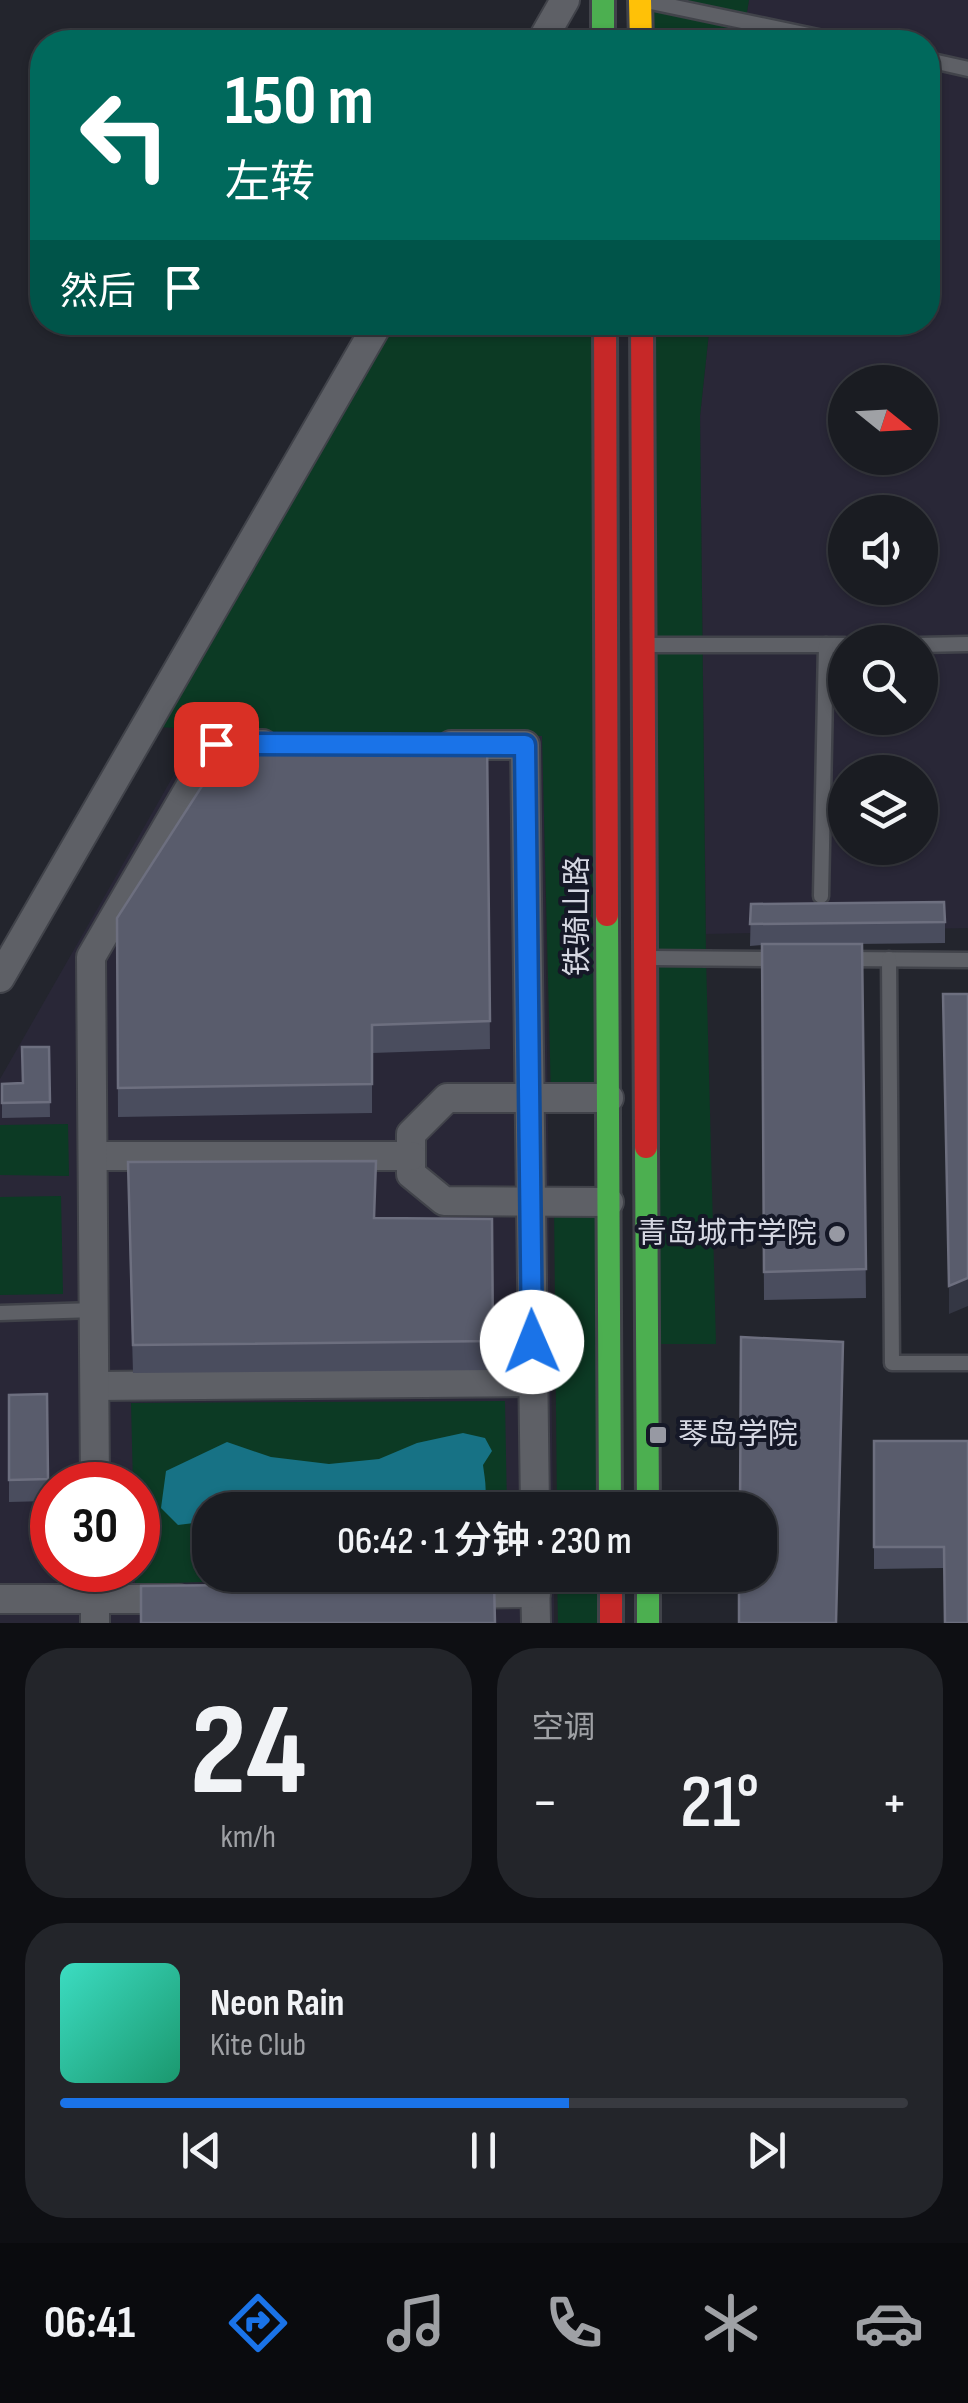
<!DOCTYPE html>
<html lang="zh">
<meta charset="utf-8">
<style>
:root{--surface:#1a1c22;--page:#23252a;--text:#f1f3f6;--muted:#9fa1a5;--line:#383a40;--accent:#1a73e8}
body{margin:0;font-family:"Sofia Sans Condensed","Noto Sans SC",sans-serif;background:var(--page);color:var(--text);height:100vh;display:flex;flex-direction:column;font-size:38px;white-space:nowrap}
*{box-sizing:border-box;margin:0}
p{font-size:32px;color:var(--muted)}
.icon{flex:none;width:55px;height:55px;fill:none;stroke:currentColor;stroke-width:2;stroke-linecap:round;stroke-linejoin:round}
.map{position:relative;height:1623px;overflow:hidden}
.sheet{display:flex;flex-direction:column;gap:25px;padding:25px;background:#0e0f13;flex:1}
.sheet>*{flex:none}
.top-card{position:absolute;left:30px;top:30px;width:910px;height:305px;border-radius:40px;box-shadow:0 2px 8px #0004,0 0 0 2px var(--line);background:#00695c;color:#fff;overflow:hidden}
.needle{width:65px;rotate:108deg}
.fabs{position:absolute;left:828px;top:365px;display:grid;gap:20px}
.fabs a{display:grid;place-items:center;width:110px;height:110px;border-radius:50%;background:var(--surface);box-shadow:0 2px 8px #0004,0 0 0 2px var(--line);font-size:50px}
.speed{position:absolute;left:30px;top:1462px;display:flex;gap:20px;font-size:50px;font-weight:700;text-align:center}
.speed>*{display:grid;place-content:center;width:130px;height:130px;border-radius:50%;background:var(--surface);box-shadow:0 2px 8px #0004,0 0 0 2px var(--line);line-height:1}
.speed .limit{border:15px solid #d22;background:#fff;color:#111}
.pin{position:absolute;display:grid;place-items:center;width:85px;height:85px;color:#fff;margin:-42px;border-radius:20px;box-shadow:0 5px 15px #0006}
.me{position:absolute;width:110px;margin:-55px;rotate:359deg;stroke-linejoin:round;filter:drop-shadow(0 0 8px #0008)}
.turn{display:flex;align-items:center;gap:35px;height:210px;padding:0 30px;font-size:45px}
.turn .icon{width:130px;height:130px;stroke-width:2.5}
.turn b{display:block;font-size:70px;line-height:85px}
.then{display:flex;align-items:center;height:95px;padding:0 30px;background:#0003;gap:20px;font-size:38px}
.big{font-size:75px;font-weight:600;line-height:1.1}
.sheet .widget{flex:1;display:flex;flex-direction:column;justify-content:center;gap:15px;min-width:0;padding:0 35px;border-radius:40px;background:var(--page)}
.sheet .dial{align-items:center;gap:0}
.dial b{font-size:130px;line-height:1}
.song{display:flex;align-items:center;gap:30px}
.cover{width:120px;height:120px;border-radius:15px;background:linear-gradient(135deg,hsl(170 70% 55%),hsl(160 70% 35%))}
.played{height:10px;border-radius:5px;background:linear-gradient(90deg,var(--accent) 60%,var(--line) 60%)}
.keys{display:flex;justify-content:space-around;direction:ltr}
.heat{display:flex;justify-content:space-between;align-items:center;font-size:55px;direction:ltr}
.sheet .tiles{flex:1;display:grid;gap:25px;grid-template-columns:1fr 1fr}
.widget:last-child{grid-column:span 2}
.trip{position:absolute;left:192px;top:1492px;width:585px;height:100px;border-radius:40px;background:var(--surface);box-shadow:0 2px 8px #0004,0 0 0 2px var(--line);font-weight:600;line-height:100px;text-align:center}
.dock{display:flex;height:160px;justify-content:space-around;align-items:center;background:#0a0b0e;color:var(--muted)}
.dock .icon{width:70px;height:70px}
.dock .on{color:var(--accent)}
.dock b{font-size:45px;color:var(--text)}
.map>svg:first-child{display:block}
.industrial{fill:#292737;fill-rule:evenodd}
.green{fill:#0c3a24}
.water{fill:#177285}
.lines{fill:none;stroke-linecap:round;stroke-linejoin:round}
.lane-casing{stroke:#41434a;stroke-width:19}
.street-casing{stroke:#41434a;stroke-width:32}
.fast-casing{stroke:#41434a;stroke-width:28}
.slow-casing{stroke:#41434a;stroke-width:28}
.jam-casing{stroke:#41434a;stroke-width:28}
.lane{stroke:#5e6066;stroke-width:14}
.street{stroke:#5e6066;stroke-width:28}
.fast{stroke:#4caf50;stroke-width:22}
.slow{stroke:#ffc107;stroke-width:22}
.jam{stroke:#c62828;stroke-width:22}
.wall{fill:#4a4d5e}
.shaded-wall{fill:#343744}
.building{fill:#595c6c;stroke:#6d6f7f;stroke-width:2.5}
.route-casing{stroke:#114b97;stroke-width:25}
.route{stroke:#1a73e8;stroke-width:18}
.poi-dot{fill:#9799a3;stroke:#151827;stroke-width:4}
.labels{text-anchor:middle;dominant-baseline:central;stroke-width:8;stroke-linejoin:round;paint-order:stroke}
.street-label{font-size:30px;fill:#d5d7e2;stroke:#151827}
.poi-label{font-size:30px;fill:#d5d7e2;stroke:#151827;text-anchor:end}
</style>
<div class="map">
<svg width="968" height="1623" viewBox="0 0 968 1623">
<rect width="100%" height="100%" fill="#23252d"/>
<g class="industrial">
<path d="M749 0H968V928L706 934 700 416 710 323 928 322V42H742ZM845 382H920V458H845ZM845 512H920V588H845ZM845 642H920V718H845ZM845 772H920V848H845Z"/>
<path d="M199 731 543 736 553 1510H210V1575H554V1623H0V1079ZM52 1485H138V1570H52Z"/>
</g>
<g class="green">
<path d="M640 0H749L742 42H641Z"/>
<path d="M379 323H605L609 1098H551L542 736 218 731 145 726Z"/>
<path d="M642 323H710L700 416 706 958 716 1344H647Z"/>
<path d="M68 1124 69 1176 0 1175V1125Z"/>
<path d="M61 1196 63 1294 0 1295V1197Z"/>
<path d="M554 1202H609L610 1510H557Z"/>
<path d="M505 1401 507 1510H210V1575H453L135 1584 138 1485H133L131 1403Z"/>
<path d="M557 1575H611V1623H558Z"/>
</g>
<path class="water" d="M463 1433 485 1438 492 1451 483 1465C485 1481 489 1496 480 1510H369L350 1503 255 1502 238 1510H210V1521L178 1525 161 1508 166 1471 227 1442 271 1457 329 1464 379 1459 417 1443Z"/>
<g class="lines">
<defs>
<g id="lane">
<path d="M646 1 842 42"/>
<path d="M928 60 968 69"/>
<path d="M647 645H845"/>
<path d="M920 645 968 644"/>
<path d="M821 896 826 645"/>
<path d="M651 958 779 959"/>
<path d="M846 959 968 960"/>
<path d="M889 959 892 1363H968"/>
<path d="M0 1313 95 1310"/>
</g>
<g id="street">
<path d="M541 42 565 0"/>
<path d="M451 745H525L535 1510"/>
<path d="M0 978 379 322"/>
<path d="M609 1098H447L411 1134V1174L444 1201 609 1202"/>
<path d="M94 1156H411"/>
<path d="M95 1386 533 1382"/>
<path d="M95 1485 91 957 215 744H263"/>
<path d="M95 1570V1623"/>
<path d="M535 1576 536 1623"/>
<path d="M457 1594 536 1593"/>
<path d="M0 1599H179"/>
</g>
<g id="fast">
<path d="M603 0V42"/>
<path d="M607 915 610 1510"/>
<path d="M646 1147 648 1510"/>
<path d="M648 1575V1623"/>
</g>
<path id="slow" d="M640 0 641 42"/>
<g id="jam">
<path d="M605 322 607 915"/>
<path d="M642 322 646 1147"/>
<path d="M611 1575V1623"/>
</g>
</defs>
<use href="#lane" class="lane-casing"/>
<use href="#street" class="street-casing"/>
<use href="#fast" class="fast-casing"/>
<use href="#slow" class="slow-casing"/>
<use href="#jam" class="jam-casing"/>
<use href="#lane" class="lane"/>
<use href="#street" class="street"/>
<use href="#fast" class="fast"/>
<use href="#slow" class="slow"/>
<use href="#jam" class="jam"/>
</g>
<g class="wall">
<path d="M487 738 490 1049 372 1053V1113L118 1117 117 918Z"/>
<path d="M751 904 945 922V943L856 944H862L866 1298 764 1300 762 945 750 946Z"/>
<path d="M49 1047 50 1117 2 1118V1084L23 1083Z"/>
<path d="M128 1190 375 1218 492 1219 493 1370 133 1373Z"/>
<path d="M47 1394 48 1501 9 1502V1395Z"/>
<path d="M874 1441H968L944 1568 874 1569Z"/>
</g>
<path class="shaded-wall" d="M968 1278V1306L949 1314V1286Z"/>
<g class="building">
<path d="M487 738 490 1021 372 1025V1084L118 1088 117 918 231 741Z"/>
<path d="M944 902 945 922 750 924 751 904Z"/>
<path d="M762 944H862L866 1269 764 1272Z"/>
<path d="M943 994H968V1278L949 1286Z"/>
<path d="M22 1047H49L50 1102 2 1103V1084L23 1083Z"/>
<path d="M376 1161 374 1218 492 1219 493 1341 133 1345 128 1162Z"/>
<path d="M741 1337 843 1342 836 1623H739V1575H760V1510H740Z"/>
<path d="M47 1394 48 1479 9 1480V1395Z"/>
<path d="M874 1441H968V1623H945L944 1547H874Z"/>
<path d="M494 1582 495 1623H141V1586Z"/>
</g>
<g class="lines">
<defs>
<path id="route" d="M216 744 525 745 532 1342"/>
</defs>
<use href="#route" class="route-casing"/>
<use href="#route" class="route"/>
</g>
<g class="poi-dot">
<circle cx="837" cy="1234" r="10"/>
<rect x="648" y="1425" width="20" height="20" rx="5"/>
</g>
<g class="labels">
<g class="street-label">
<text transform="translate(578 916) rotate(-90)">铁骑山路</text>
</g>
<g class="poi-label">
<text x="817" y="1234">青岛城市学院</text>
<text x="678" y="1435" text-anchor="start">琴岛学院</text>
</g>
</g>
</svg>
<div class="fabs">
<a><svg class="needle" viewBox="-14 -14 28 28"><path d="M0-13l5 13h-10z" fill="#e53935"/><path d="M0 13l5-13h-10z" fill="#9fa1a5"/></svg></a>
<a><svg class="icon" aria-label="sound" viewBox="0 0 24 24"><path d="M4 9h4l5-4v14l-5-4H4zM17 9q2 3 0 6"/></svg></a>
<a><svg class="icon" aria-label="search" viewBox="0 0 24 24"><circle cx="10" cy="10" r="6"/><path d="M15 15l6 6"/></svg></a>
<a><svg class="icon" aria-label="layers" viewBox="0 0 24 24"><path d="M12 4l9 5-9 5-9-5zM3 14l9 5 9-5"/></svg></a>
</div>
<div class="speed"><div class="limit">30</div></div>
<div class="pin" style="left:216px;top:744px;background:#d93025"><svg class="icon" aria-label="arrive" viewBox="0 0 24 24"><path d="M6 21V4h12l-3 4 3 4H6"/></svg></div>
<svg class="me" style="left:532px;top:1342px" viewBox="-20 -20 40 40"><circle r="19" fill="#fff"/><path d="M0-13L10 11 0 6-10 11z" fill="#1a73e8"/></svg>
<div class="trip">06:42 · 1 分钟 · 230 m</div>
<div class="top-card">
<div class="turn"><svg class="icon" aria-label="left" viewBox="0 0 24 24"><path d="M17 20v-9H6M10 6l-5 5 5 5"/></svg><div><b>150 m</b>左转</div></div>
<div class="then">然后<svg class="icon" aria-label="arrive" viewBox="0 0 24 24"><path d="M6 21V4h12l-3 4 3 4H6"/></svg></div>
</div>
</div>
<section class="sheet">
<div class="tiles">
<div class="widget dial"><b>24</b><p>km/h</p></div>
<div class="widget"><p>空调</p>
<div class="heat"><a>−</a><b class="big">21°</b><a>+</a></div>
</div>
<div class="widget">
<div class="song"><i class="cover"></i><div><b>Neon Rain</b><p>Kite Club</p></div></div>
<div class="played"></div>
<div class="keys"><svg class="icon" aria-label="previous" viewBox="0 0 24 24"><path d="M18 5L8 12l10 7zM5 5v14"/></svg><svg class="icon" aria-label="pause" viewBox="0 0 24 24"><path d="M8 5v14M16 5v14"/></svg><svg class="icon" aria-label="next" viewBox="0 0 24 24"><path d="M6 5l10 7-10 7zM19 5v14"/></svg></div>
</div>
</div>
</section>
<nav class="dock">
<b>06:41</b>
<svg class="icon on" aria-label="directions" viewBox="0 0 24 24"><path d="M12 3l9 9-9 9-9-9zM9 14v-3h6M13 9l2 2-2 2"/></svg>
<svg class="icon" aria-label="music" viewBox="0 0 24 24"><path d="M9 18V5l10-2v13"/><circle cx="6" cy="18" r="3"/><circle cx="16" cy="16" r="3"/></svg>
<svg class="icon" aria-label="phone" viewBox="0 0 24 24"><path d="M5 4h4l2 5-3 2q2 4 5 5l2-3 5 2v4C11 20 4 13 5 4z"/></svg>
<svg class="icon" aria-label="climate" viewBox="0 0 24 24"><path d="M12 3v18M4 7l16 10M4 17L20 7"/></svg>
<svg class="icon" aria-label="car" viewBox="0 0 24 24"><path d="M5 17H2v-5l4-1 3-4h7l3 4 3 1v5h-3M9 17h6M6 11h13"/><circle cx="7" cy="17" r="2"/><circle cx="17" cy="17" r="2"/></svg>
</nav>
